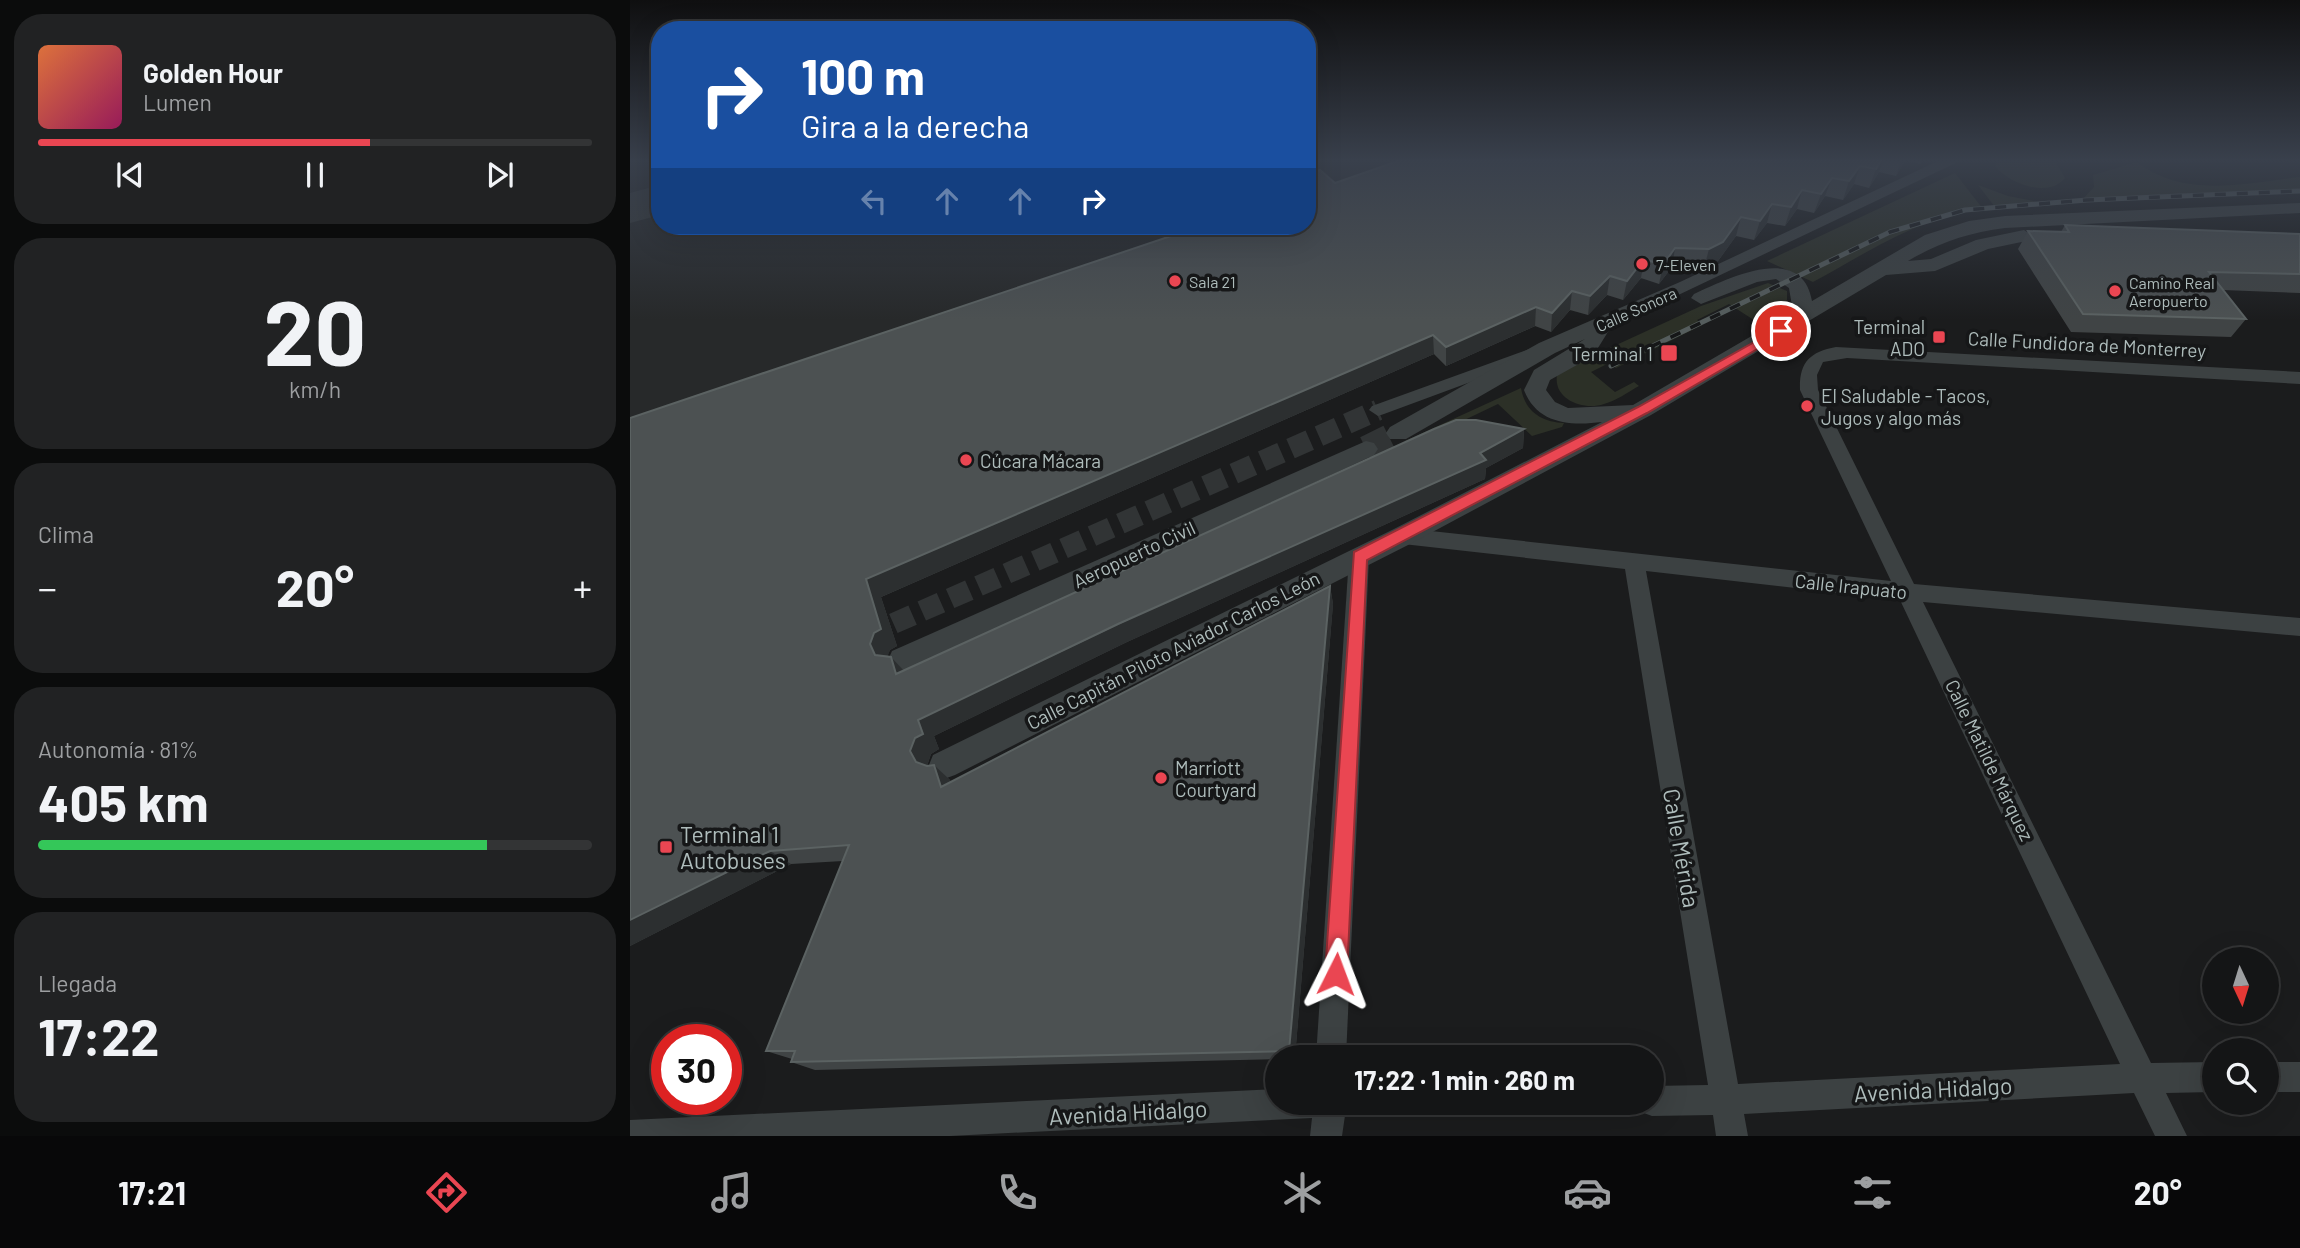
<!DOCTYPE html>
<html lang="es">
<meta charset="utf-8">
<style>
:root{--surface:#141516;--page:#212223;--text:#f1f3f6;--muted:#9d9fa1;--line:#333435;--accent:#ea4652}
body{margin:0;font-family:Barlow,sans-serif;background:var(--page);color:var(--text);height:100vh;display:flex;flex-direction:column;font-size:26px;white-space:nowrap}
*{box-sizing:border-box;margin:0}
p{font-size:23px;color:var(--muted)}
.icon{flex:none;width:38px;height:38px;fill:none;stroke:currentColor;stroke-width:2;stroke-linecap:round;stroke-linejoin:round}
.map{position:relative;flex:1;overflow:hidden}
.panel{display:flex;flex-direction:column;gap:14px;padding:14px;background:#0b0c0c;width:630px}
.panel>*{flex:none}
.hud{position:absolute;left:21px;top:21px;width:665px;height:214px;border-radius:28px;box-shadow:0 7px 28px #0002,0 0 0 2px var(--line);background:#1a4fa0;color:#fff;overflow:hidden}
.needle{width:46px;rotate:176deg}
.tools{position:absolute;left:1572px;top:947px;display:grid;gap:14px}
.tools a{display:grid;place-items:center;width:77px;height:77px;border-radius:50%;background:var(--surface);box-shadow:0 7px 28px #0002,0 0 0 2px var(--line);font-size:35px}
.speed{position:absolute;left:21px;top:1024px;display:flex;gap:14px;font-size:35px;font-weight:700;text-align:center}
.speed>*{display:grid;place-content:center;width:91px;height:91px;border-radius:50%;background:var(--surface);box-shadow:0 7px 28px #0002,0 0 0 2px var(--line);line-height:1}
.speed .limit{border:10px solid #d22;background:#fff;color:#111}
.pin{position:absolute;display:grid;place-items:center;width:60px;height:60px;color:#fff;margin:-30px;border:4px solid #fff;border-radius:50%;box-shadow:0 2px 7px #0007}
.me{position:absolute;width:77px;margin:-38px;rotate:3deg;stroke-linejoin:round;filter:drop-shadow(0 0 5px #0008)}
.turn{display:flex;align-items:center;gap:24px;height:147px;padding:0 35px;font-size:32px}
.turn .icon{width:91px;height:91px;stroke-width:2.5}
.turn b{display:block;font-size:49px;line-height:60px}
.lanes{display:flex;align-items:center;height:66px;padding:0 35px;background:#0003;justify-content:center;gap:35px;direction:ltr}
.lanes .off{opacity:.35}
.big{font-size:52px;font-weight:700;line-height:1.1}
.panel .tile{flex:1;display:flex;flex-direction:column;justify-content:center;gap:10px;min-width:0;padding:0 24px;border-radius:28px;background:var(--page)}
.panel .dial{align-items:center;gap:0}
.dial b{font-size:91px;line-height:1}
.song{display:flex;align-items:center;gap:21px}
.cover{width:84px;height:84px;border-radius:10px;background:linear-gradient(135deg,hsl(20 70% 55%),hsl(330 70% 35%))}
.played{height:7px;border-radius:4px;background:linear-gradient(90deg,var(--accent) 60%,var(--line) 60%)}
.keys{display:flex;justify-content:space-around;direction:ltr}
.heat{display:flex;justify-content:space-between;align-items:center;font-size:38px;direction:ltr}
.charge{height:10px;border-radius:5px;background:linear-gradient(90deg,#34c759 81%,var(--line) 0)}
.trip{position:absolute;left:635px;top:1045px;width:399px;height:70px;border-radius:35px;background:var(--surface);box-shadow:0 7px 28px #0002,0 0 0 2px var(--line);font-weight:700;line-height:70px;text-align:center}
.menu{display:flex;height:112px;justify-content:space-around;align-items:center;background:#080809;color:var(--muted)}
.menu .icon{width:49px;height:49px}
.menu .active{color:var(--accent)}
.menu b{font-size:32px;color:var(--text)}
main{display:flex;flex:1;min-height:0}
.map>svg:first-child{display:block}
.built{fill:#27292a}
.green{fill:#2c3027}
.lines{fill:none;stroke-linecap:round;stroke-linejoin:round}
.taxiway{fill:#383c3d;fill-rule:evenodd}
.minor-tunnel{stroke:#313435;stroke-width:21;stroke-dasharray:21 10;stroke-linecap:butt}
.tertiary-tunnel{stroke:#313435;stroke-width:26;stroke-dasharray:26 13;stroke-linecap:butt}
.minor{fill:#3c4142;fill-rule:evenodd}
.tertiary{fill:#3c4142;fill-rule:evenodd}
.rail-casing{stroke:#555d5d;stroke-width:5}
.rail{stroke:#161718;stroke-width:3.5;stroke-dasharray:11;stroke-linecap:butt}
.wall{fill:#404445}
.shaded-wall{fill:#2c2f30}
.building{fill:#4c5152;stroke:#5b6262;stroke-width:2}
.route{fill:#ea4652;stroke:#982e35;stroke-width:2}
.poi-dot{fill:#ea4652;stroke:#161718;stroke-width:2.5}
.labels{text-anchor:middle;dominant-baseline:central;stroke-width:7;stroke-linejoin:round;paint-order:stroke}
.far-poi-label{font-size:16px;fill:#aebcbb;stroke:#161718;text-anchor:start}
.far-street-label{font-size:16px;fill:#aebcbb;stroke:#161718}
.poi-label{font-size:19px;fill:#aebcbb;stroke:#161718;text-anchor:start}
.street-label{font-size:19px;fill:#aebcbb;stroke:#161718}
.near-poi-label{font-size:23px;fill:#aebcbb;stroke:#161718;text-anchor:start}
.near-street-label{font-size:23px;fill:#aebcbb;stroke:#161718}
</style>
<main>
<section class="panel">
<div class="tile">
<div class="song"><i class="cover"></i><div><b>Golden Hour</b><p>Lumen</p></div></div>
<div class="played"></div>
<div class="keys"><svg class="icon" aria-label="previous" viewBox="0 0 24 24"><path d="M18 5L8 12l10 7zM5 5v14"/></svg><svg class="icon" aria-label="pause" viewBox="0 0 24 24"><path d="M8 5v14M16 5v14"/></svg><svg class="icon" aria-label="next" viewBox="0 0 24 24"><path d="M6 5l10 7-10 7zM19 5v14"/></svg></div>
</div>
<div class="tile dial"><b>20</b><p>km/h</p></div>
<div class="tile"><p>Clima</p>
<div class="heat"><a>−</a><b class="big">20°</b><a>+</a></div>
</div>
<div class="tile"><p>Autonomía · 81%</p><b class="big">405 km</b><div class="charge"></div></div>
<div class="tile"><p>Llegada</p><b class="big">17:22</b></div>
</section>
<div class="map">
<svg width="1670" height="1136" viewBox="0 0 1670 1136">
<rect width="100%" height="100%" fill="#1b1c1d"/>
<path class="built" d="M0 161H30V226H677V161H1275L816 366 804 354 74 675 0 712Z"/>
<g class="green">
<path d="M1367 161H1425L1435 178C1418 199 1378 183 1365 166Z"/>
<path d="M1507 162C1555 199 1614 183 1670 177V192L1452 200 1464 187 1463 175Z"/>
<path d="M1325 173 1353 209C1290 216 1237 253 1183 282L1137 261Z"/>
<path d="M1348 185 1378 196 1409 202 1412 204 1365 207Z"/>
<path d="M1138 283 1157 291V300L1130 324 1099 304 1067 320 1072 325 986 368 979 363 961 372 985 392 1004 382 1009 386C998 392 986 401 974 404 954 411 923 400 927 375L934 369 1071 306Z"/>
<path d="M891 388C895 412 912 422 934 423L932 427 902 436 868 404 780 446 775 441Z"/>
</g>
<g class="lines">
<path class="taxiway" d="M30 185V215L0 223V193Z"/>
<path class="minor-tunnel" d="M235 636 748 410"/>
<path class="tertiary-tunnel" d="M736 449 768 433"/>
<g class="minor">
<path d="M1206 347 1670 372V384L1217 358 1193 362 1187 375 1188 390 1284 584 1670 618V636L1293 602 1521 1063 1584 1062V1092L1536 1093 1557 1136H1525L1504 1093 1114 1114 1118 1136H1086L1083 1115 1022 1116 1011 1112 1007 1102H1022V1086L1078 1085 995 569 773 544 766 542 763 536 766 530 773 528 1261 581 1170 390C1169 363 1179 352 1206 347ZM1016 571 1270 600 1490 1064 1108 1084Z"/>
<path d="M902 348 911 353 908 357 754 414 748 416 739 410 742 406Z"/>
<path d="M729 549 736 551 739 557 716 1057H686L719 557 722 551Z"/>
<rect x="1636" y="1062" width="34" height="30"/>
<path d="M648 1089V1102H717L712 1136H680L682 1118 320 1136H0V1120Z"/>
</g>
<g class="tertiary">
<path d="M1308 161H1330L981 327 963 356 920 380 916 390 925 402 938 408 1003 405 1163 312 1159 288 1146 279 1127 282 1071 304 1061 298 1064 294C1097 279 1172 241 1182 301L1295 235 1339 221 1375 216 1670 203V213L1375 228C1338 233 1310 242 1278 261L1301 259 1346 240 1394 230 1403 236 1401 240 1358 249 1305 271 1256 275 1021 415 782 543 325 775 314 779 303 775 299 765 303 755 764 529 972 422C940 426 907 424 894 390L904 370 955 339 925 353 776 439H760L756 433 760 427 909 343 1050 282Z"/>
<path d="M736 441 744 443 748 449 744 455 282 669 272 672 262 669 258 660 262 651Z"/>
</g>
<defs>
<path id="rail" d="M981 366 1260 232 1335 210 1457 200 1670 191"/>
</defs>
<use href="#rail" class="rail-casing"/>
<use href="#rail" class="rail"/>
</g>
<g class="wall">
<path d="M768 161H1275L1266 176 1249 172 1239 188 1224 184 1213 200 1195 196 1184 213 1167 209 1155 226 1137 223 1124 240 1106 236 1088 261 1074 268 1042 267 1029 284 1011 278 993 300 977 295 958 315 940 310 921 332 905 326 816 366 804 354 251 597 267 646 260 650 257 656 261 657 274 671 894 429 893 448 856 468 855 479 497 642 304 736 309 749 301 754 297 766 304 765 320 780 321 783 700 586 703 604 665 1057H648V1059L185 1070 161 1062 162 1059 136 1051 213 861 161 864 0 946V418L535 238 525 226H677L705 183Z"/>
<path d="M1278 161H1293L1291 164Z"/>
<path d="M1435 225 1670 234V293L1593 290 1616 319 1601 337 1441 332 1388 249 1398 231 1431 232Z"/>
</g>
<g class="shaded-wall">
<path d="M1251 161H1253L1249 172 1239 188 1246 169Z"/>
<path d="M1271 161H1275L1266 176Z"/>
<path d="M1230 166 1224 184 1213 200 1219 181Z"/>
<path d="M1202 178 1195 196 1184 213 1191 194Z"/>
<path d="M1172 190 1167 209 1155 226 1161 207Z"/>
<path d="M1142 204 1137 223 1124 240 1130 221Z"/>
<path d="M1111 217 1106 236 1088 261 1074 268 1079 249Z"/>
<path d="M1045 248 1042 267 1029 284 1033 265Z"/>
<path d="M1014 259 1011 278 993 300 997 281Z"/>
<path d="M980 276 977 295 958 315 960 296Z"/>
<path d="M942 291 940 310 921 332 922 313Z"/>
<path d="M906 307 905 326 816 366V347Z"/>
<path d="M803 335 804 354 251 597 267 646 260 650 256 661 245 655 240 644 244 633 236 579Z"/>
<path d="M894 429 893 448 856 468 855 479 497 642 304 736 309 749 301 754 297 766 286 762 280 751 288 720 850 453Z"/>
<path d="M700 586 703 604 665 1057H663L659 1051Z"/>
<path d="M261 657 276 673 266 674Z"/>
<path d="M304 765 320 780 327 802 311 787Z"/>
<path d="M140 851 161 864 0 946V920Z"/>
</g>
<g class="building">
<path d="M768 161H1251L1246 169 1230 166 1219 181 1202 178 1191 194 1172 190 1161 207 1142 204 1130 221 1111 217 1093 242 1079 249 1045 248 1033 265 1014 259 997 281 980 276 960 296 942 291 922 313 906 307 816 347 803 335 236 579 251 629 244 633 240 644 245 655 261 657 266 674 804 429 826 420H846L894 429 850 453 856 460 488 624 288 720 293 734 285 738 280 751 286 762 297 766 304 765 311 787 700 586 659 1051 161 1062 165 1051H136L219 845 140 851 0 920V418L544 235 536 226H677V175L690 170 705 183Z"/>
<path d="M1435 225 1670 234V274L1579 272 1616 319 1453 314 1398 231 1439 232Z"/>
</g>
<linearGradient id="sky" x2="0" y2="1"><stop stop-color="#0f0f10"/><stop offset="0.5" stop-color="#39404c"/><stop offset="1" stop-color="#39404c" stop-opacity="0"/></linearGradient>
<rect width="1670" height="320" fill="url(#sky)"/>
<path class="route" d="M1151 327 1157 331 1155 333 1017 413 737 560 717 974 714 981 706 984 699 981 695 974 724 552 1008 407Z"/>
<g class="poi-dot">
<circle cx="1012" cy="264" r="7"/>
<circle cx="545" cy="281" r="7"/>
<circle cx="1485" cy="291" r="7"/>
<rect x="1302" y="330" width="14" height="14" rx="3.5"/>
<rect x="1030" y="344" width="18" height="18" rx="3.5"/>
<circle cx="1177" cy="406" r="7"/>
<circle cx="336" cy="460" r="7"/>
<circle cx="531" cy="778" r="7"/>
<rect x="29" y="840" width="14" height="14" rx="3.5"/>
</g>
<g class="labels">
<g class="far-poi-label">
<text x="1026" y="264">7-Eleven</text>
<text x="559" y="281">Sala 21</text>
<text x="1499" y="282">Camino Real<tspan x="1499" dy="18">Aeropuerto</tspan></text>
</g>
<g class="far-street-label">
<text transform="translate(1006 309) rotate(-24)">Calle Sonora</text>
</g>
<g class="poi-label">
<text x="1295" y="326" text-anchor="end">Terminal<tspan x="1295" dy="22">ADO</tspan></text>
<text x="1023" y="353" text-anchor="end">Terminal 1</text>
<text x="1191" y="395">El Saludable - Tacos,<tspan x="1191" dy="22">Jugos y algo más</tspan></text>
<text x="350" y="460">Cúcara Mácara</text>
<text x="545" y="767">Marriott<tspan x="545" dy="22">Courtyard</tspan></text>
</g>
<g class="street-label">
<text transform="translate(1457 344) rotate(3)">Calle Fundidora de Monterrey</text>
<text transform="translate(504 554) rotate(-25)">Aeropuerto Civil</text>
<text transform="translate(1221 586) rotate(6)">Calle Irapuato</text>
<text transform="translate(543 650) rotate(-27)">Calle Capitán Piloto Aviador Carlos León</text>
<text transform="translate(1360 760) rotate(64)">Calle Matilde Márquez</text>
</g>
<g class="near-poi-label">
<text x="50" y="834">Terminal 1<tspan x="50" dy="26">Autobuses</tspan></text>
</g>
<g class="near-street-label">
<text transform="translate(1052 848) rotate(80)">Calle Mérida</text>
<text transform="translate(1303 1089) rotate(-3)">Avenida Hidalgo</text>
<text transform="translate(498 1112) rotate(-3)">Avenida Hidalgo</text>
</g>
</g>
</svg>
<div class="tools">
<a><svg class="needle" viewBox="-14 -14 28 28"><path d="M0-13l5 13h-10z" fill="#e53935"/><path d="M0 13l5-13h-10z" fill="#9d9fa1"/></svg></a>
<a><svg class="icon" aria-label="search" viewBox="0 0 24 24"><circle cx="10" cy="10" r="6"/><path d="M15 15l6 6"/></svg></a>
</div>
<div class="speed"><div class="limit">30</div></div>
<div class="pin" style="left:1151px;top:331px;background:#d93025"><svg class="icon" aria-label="arrive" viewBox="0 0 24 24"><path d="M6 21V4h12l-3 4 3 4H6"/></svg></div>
<svg class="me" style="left:706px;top:974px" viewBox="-20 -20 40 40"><path d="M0-17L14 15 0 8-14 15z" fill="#ea4652" stroke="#fff" stroke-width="4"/></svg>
<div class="trip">17:22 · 1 min · 260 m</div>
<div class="hud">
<div class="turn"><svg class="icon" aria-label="right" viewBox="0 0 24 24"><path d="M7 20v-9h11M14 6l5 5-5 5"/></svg><div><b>100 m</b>Gira a la derecha</div></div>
<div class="lanes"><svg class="icon off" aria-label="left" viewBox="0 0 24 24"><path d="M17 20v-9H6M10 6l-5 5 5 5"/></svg><svg class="icon off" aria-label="ahead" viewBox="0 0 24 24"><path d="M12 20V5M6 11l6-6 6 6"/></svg><svg class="icon off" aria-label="ahead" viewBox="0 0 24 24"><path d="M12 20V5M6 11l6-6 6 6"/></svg><svg class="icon" aria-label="right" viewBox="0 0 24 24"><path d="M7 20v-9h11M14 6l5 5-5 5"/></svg></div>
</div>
</div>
</main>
<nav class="menu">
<b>17:21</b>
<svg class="icon active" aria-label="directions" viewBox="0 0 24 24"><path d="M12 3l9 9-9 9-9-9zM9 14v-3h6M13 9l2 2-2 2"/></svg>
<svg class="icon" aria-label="music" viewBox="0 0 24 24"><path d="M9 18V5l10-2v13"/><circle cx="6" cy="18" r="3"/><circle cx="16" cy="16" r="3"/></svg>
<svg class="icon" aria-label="phone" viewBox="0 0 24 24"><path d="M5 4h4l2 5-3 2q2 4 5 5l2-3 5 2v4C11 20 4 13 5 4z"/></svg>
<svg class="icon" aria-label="climate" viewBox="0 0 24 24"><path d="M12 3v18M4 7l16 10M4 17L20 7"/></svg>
<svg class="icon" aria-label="car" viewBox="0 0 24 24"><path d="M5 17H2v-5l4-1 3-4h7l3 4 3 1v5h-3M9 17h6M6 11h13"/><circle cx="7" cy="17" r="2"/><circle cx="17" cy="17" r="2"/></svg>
<svg class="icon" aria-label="filters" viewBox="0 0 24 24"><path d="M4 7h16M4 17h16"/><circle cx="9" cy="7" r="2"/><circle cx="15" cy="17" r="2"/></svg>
<b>20°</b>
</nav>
